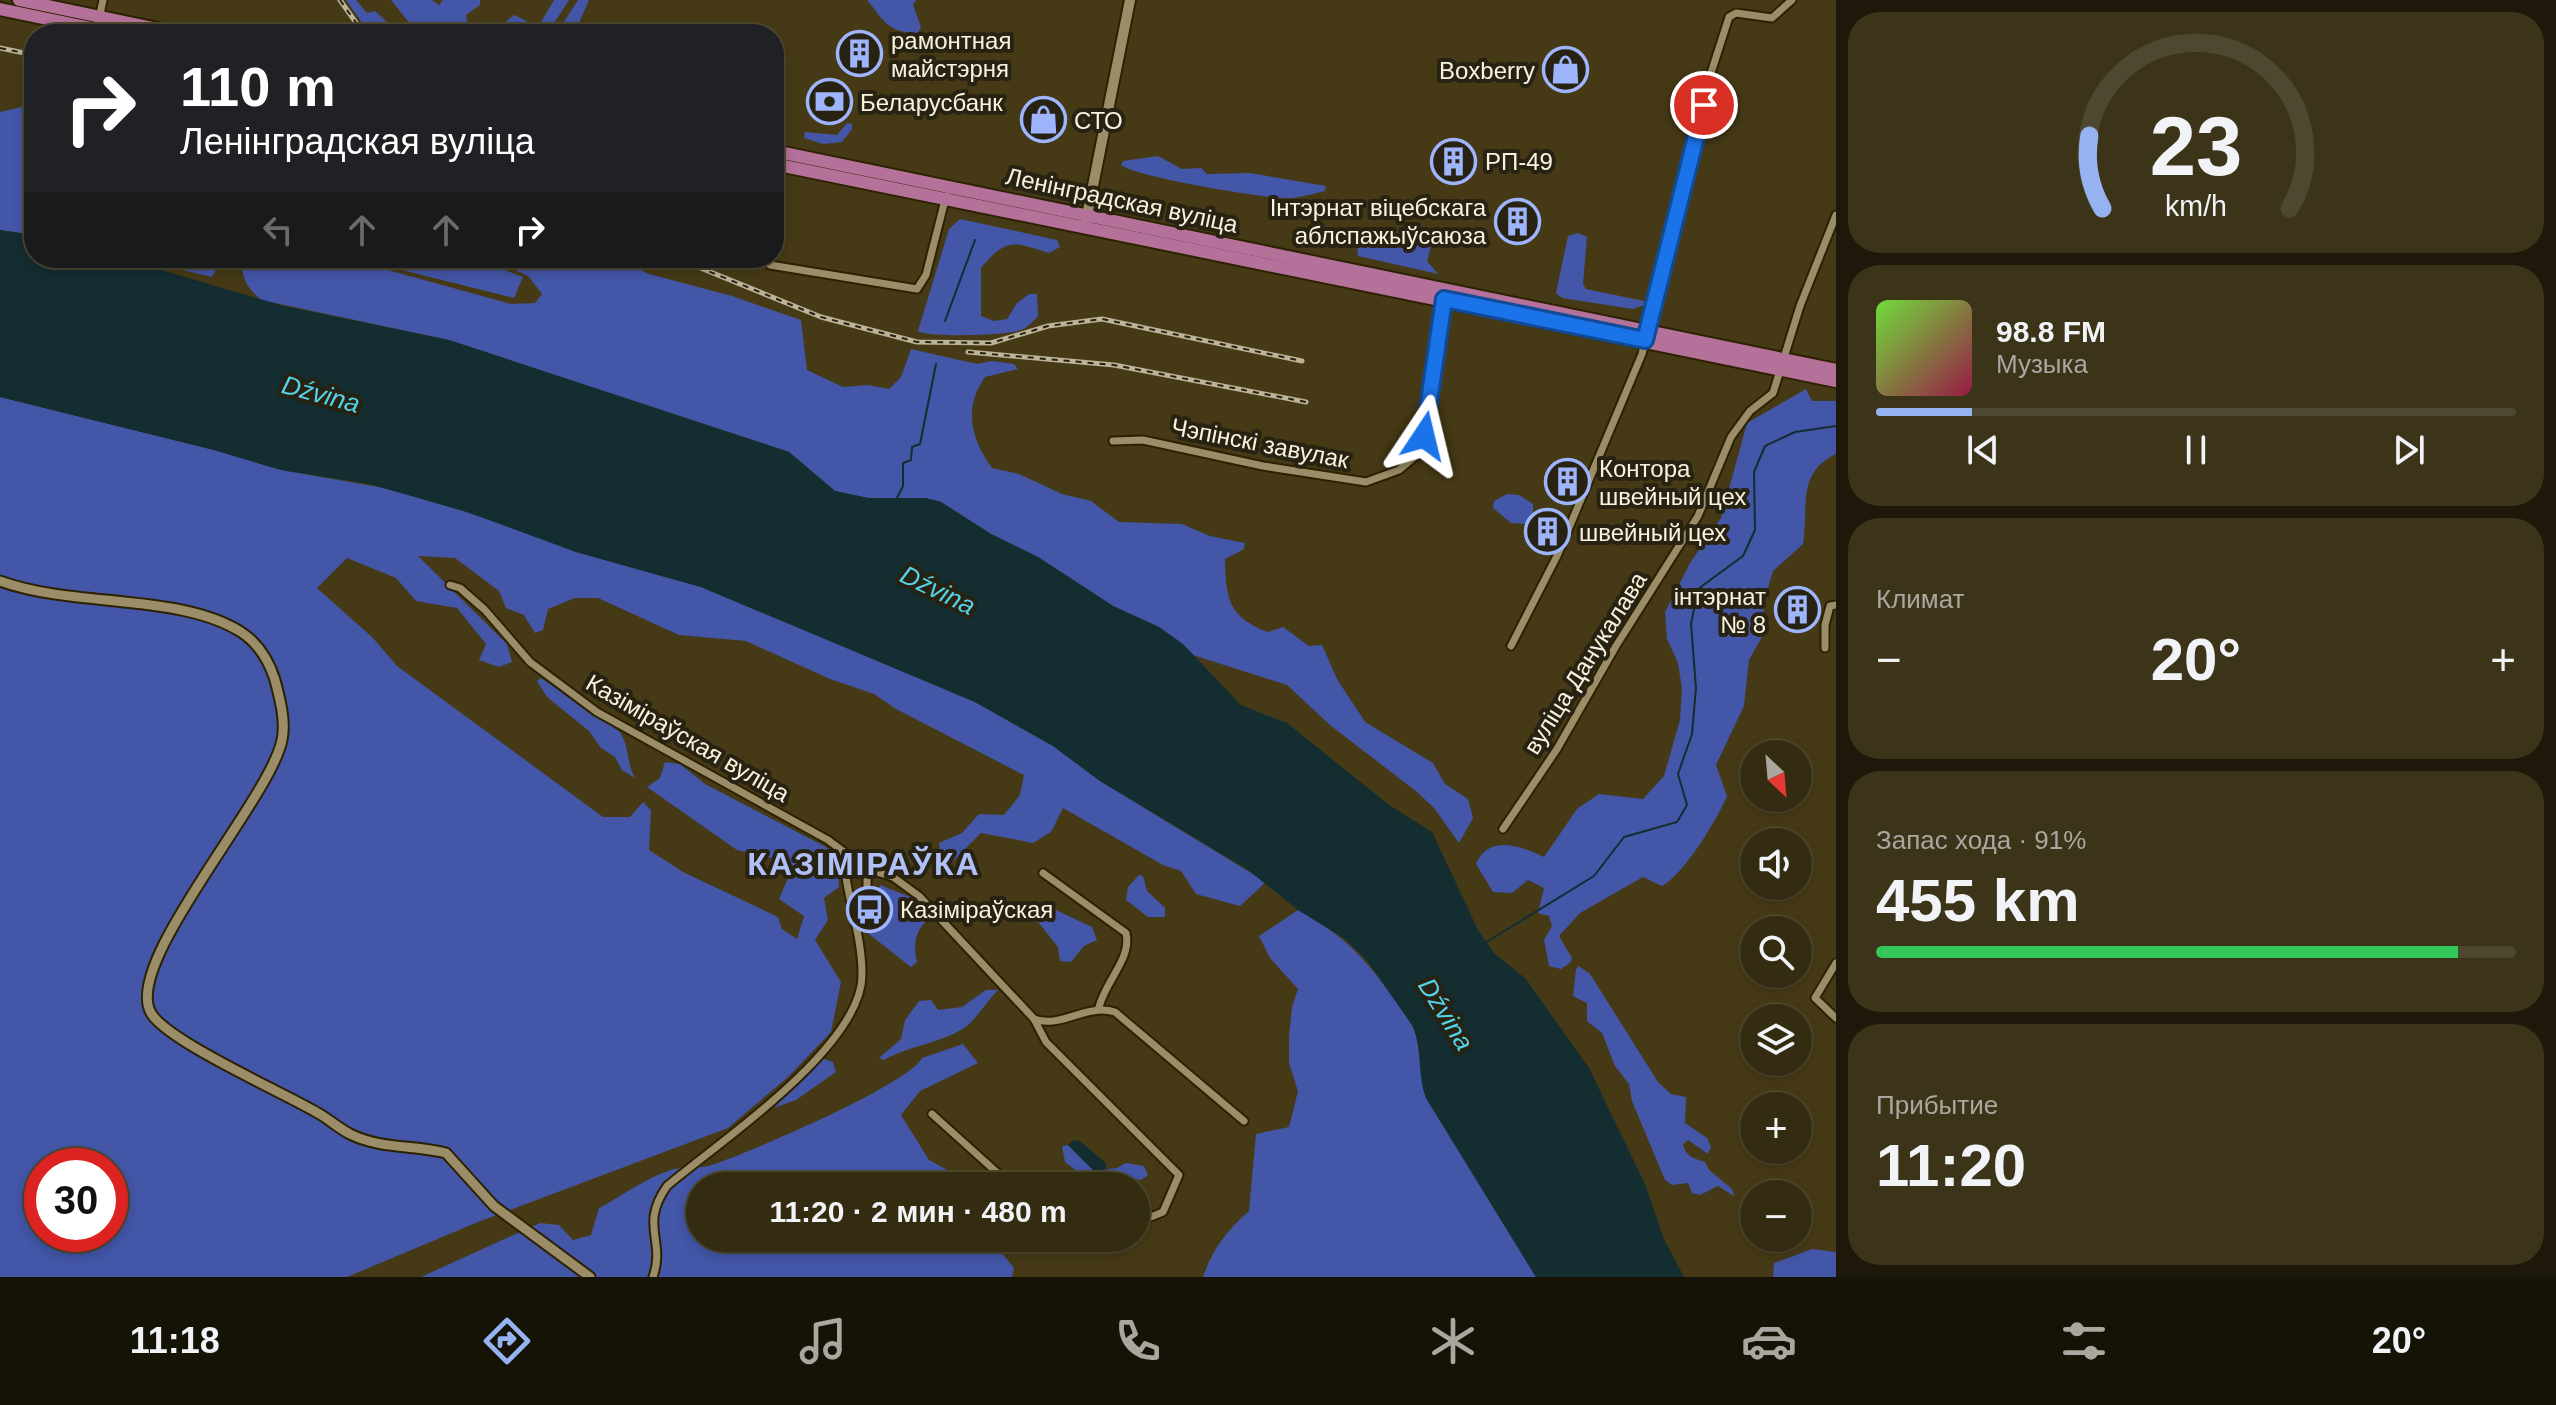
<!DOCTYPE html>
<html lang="ru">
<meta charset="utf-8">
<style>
:root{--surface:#342c10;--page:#3c3419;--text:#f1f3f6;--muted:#a9a79f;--line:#4e4830;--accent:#95b2f1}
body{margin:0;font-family:Arial,sans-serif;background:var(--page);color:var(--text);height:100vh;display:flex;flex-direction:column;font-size:30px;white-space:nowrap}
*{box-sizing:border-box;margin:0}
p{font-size:26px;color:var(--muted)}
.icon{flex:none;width:44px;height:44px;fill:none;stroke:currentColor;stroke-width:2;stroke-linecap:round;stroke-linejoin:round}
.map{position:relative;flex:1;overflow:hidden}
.panel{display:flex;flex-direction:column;gap:12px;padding:12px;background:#1d1809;width:720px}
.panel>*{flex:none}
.guide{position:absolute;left:24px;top:24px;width:760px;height:244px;border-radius:32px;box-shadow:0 4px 12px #0003,0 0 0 2px var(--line);background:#202124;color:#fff;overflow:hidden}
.needle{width:52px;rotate:154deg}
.tools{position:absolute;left:1740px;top:740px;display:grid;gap:16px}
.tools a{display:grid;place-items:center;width:72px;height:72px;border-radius:50%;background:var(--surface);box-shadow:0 4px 12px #0003,0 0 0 2px var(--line);font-size:40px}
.speed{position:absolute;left:24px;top:1148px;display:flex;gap:16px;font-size:40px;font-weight:700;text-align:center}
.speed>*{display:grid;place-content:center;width:104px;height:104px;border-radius:50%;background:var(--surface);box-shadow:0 4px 12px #0003,0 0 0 2px var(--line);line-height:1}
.speed .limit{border:12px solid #d22;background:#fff;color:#111}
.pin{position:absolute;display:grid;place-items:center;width:68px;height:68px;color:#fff;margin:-34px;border:4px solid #fff;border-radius:50%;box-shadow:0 2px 8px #0007}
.me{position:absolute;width:88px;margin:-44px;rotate:10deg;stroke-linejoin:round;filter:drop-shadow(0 0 6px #0008)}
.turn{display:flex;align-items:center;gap:28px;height:168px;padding:0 24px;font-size:36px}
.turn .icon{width:104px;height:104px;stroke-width:2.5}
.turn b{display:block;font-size:56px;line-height:68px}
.lanes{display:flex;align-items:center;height:76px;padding:0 24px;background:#0003;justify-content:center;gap:40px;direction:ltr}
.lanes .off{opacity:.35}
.big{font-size:60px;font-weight:800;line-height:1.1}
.panel .tile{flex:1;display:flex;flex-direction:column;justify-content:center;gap:12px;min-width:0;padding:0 28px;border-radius:32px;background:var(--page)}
.panel .dial{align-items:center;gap:0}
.dial svg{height:208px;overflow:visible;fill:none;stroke:var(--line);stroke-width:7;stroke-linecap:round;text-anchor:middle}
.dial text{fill:var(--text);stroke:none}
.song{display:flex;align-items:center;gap:24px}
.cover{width:96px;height:96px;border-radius:12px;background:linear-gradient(135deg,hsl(100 70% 55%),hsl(340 70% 35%))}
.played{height:8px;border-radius:4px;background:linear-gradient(90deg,var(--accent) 15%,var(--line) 15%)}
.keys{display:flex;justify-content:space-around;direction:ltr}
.heat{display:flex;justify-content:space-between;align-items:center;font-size:44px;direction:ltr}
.charge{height:12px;border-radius:6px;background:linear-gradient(90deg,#34c759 91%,var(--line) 0)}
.trip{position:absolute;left:686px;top:1172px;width:464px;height:80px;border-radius:40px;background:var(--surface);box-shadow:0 4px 12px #0003,0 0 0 2px var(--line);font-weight:800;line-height:80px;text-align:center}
.tabs{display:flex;height:128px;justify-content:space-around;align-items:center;background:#151206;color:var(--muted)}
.tabs .icon{width:56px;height:56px}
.tabs .on{color:var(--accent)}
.tabs b{font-size:36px;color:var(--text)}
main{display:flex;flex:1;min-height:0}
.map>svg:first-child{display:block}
.green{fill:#4356a7;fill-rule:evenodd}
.water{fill:#132d31}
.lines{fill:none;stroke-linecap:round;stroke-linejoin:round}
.stream{stroke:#132d31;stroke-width:2}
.minor-casing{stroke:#2c2100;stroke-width:11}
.tertiary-casing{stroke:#2c2100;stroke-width:13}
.secondary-casing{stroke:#2c2100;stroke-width:14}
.primary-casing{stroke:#2c2100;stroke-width:16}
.minor{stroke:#9b8d67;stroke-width:7}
.tertiary{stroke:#9b8d67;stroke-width:9}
.secondary{stroke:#9b8d67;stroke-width:10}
.primary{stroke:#b47199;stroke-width:12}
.rail-casing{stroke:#bcb399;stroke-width:5}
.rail{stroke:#272212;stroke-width:2;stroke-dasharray:6;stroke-linecap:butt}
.route-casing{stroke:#114b97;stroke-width:20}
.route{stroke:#1a73e8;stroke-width:14}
.labels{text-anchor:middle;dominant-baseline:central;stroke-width:8;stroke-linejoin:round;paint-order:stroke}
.poi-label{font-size:24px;fill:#f9f2de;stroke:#272212;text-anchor:start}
.street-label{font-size:24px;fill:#f9f2de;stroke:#272212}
.water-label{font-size:26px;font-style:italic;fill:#53d3e9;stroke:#272212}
.district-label{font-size:32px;font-weight:bold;letter-spacing:2px;fill:#aec0f7;stroke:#272212}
</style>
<main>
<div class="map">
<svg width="1836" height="1277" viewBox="0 0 1836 1277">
<rect width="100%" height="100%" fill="#463a16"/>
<g class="green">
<path d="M346 0H356L367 13 375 11 400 34H370Z"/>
<path d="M391 0H432L439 5 443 0H480V5L466 15 467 21 482 33 493 32 514 15 527 21 517 34H426L407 20Z"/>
<path d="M554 0H569L549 31 534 34Z"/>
<path d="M578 0H589L574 34H556Z"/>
<path d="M867 0H916L913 5 921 27 918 33C887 33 883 19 867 0Z"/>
<path d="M34 100V235L0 230V112L30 105Z"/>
<path d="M847 123 852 124V129L842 142 823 144 804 138 805 132 837 135Z"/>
<path d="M1158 156 1182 169 1201 168 1207 174 1250 173 1326 186 1325 191C1311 194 1298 199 1283 198 1258 197 1136 177 1121 165L1123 161Z"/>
<path d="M960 219 1057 240 1060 247 1049 253C1013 242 1007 237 981 268V316L994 321 1007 319 1017 303 1029 294H1037L1038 316C1032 323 1027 328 1018 331 1005 335 927 338 918 331L949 229Z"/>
<path d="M1384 230 1429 238 1432 243 1427 261 1438 274 1358 256 1357 246 1370 243 1376 231Z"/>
<path d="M1578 233 1587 237 1583 284 1586 289 1644 301V305L1633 309 1562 298 1556 293 1568 236Z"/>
<path d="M133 258H222L212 277Z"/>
<path d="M242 258H266L270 262 282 258H473L523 277 514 298 374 263 377 267 511 304 535 303 542 294 528 276 490 258H617L649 274 732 296 801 320 807 370 843 387 868 385 889 389 901 377 911 349 977 364 992 361 1014 364 1018 369 985 377C963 408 971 439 992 468L1019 474 1062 494 1091 501 1119 522 1182 524 1210 536 1245 543 1244 549 1225 559C1226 599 1228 617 1268 632L1283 627 1309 646 1322 645 1337 679 1365 722 1433 763 1445 784 1468 799 1473 818 1459 843 1434 808 1417 792 1330 725 1287 685 1193 655 1159 627 1113 606 1038 557 991 534 941 502 925 498H868L835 491 789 452 449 340 261 300C246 286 241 278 242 258Z"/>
<path d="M1806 389 1812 401H1836V454C1796 473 1809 507 1803 544L1773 571 1764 601 1762 637 1749 660 1744 706 1716 765 1727 796C1717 820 1684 874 1662 886L1643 877 1580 913 1559 936 1572 958 1570 963 1561 969 1549 966 1544 940 1552 926 1549 916 1538 913 1544 888 1528 880 1512 893 1493 892 1476 864C1489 834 1521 846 1544 857L1577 809 1599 794 1643 799 1664 776 1680 720 1682 689 1678 663 1667 639 1665 612 1690 563 1721 518 1747 423Z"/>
<path d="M0 397 214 450 281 470 390 489 496 521 576 552 701 587 975 702 1053 746 1100 781 1266 882 1240 906 1196 894 1181 871 1163 865 1063 808 1051 832 1033 843 981 833 952 862 941 857 939 843 962 833 979 814 1004 815 1020 795 1024 775 896 709 874 694 830 679 746 641 679 635 598 598H575L548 609 543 630 535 633 524 615 506 608 499 591 455 558 418 556 507 644 512 662 499 667 479 660 486 644 457 608 416 601 396 578 347 558 317 588 373 638 397 666 603 817H630L643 802 651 810 649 850 683 872 778 917 782 929 797 939 804 916 779 899 788 878 789 862 737 850 647 787 660 778 665 762 680 764 705 784 826 847 837 861 839 887 824 898 828 920 815 940 841 982 831 1032 788 1077 728 1128 478 1222 347 1277H0ZM42 1166H110V1234H42Z"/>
<path d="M1507 494 1519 495 1533 504V517L1526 524 1511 523 1493 508 1494 501Z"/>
<path d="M541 678 620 732C630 748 626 762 635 778L622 770 615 757 601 748 589 731 547 697 537 681Z"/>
<path d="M1139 875 1143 876 1147 891 1165 908V917H1148L1126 900 1128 887Z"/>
<path d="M880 885 918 900 931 917C915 929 913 943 917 962L911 967 869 934Z"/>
<path d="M1041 903 1092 927 1097 940 1084 946 1071 962 1060 961 1058 947 1031 913Z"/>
<path d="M1298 910C1354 940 1377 973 1412 1025 1421 1044 1420 1075 1426 1098L1536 1277H1203C1212 1250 1227 1230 1249 1211L1256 1134 1289 1127 1298 1091 1289 1063V1037L1292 1007 1298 989 1270 958 1259 936Z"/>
<path d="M1579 966 1590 974 1658 1082 1671 1094 1686 1097 1685 1123 1707 1138 1711 1147 1708 1154 1688 1140 1683 1144C1686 1157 1693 1158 1705 1162L1709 1170 1732 1189 1734 1196 1718 1186 1700 1195 1692 1193 1688 1183 1672 1185 1665 1180 1632 1101 1629 1084 1615 1066 1602 1033 1587 1021V1003L1573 996 1576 969Z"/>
<path d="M986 990H998C987 1001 979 1015 968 1025 945 1043 910 1045 884 1060L879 1058 901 1039 905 1020 919 1001 931 1000 938 1010 962 1007Z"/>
<path d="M963 1044 978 1063 920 1091 901 1115 929 1160 953 1173 964 1186H700V1238H990L1014 1268 1012 1277H421L540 1223 559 1225 573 1240 591 1235 599 1208C622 1196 650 1175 675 1169 687 1166 700 1169 712 1165 748 1153 908 1085 922 1058Z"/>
<path d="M824 1059 833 1062 836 1072 796 1100 774 1108 817 1060Z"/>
<path d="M1068 1145 1094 1171 1117 1168 1126 1163 1144 1166 1148 1175 1141 1180 1120 1177 1109 1182V1186H1096L1065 1162 1062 1146Z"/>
<path d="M1812 1249 1836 1252V1277H1773L1774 1263Z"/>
</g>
<g class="water">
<path d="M0 230 34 235V258H120L284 306 449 340 537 369 789 452 835 491 868 498H925L941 502 991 534 1038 557 1113 606 1159 627 1183 644 1241 705 1287 723 1389 805 1432 832 1478 930 1494 953 1526 979 1589 1068 1645 1184 1664 1239 1684 1277H1536L1426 1098C1417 1074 1423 1047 1412 1025L1368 962 1345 939 1298 910 1248 870 1100 781 1053 746 975 702 701 587 576 552 464 511 369 484 281 470 214 450 0 397Z"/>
<path d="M1074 1140 1080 1141 1106 1163V1169L1094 1171 1068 1145Z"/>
</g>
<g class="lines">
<g class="stream">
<path d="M945 321 975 240"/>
<path d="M897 498 903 486V463L911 460 912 447 920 444 936 364"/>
<path d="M1485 943 1594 876 1624 837 1677 822 1687 805 1678 774 1692 734 1696 688 1691 624 1698 589 1743 556 1755 530 1754 472 1765 446 1795 432 1836 426"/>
</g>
<defs>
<g id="minor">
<path d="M99 19 103 0"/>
<path d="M770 265 917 289 926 275 946 196"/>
<path d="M1113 441 1143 440 1263 466 1366 482 1399 470 1419 453 1428 418 1444 300"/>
<path d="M450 585 460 588 485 610 530 662 597 712 828 840 867 869 893 877 919 896 1034 1019 1046 1042 1179 1175 1163 1212 1136 1223"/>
<path d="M1511 646 1558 554 1642 354 1710 76 1729 17 1736 13 1772 18 1792 0"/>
<path d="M1825 648V625L1830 606 1836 605"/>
<path d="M1503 829 1557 749 1616 646 1698 516 1731 437 1750 411 1773 393 1800 306 1836 215"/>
<path d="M1043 873 1126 933C1132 958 1106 980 1099 1007"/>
<path d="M860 928 867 899V869"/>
<path d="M1836 963 1815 998 1836 1018"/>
<path d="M1034 1019C1061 1029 1086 1003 1115 1012L1244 1121"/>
<path d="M932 1114 1012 1186"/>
<path d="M653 1277C666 1240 639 1226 667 1186 719 1142 863 1046 862 974 862 932 845 894 843 853"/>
</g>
<path id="tertiary" d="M0 581C74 608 179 593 241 632 258 643 269 661 275 680 280 699 286 721 282 740 270 800 122 963 151 1013 167 1041 282 1092 316 1112 328 1118 339 1129 352 1135 382 1149 415 1145 446 1153L494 1206 590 1277"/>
<path id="secondary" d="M1086 221 1130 0"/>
<g id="primary">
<path d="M19 0 182 34"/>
<path d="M0 9 120 34"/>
<path d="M774 151 1836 370"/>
<path d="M774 164 1836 381"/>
</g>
</defs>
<use href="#minor" class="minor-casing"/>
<use href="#tertiary" class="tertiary-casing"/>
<use href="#secondary" class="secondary-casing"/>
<use href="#primary" class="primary-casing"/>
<use href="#minor" class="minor"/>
<use href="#tertiary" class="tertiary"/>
<use href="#secondary" class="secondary"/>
<use href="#primary" class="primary"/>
<defs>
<g id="rail">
<path d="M340 0 364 34"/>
<path d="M0 48 34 55"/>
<path d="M676 258 821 317 917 342 991 343 1048 326 1102 319 1302 361"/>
<path d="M968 352 1114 365 1306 402"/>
</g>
</defs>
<use href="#rail" class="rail-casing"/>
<use href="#rail" class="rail"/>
</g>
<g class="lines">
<defs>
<path id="route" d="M1424 436 1444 299 1645 340 1704 105"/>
</defs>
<use href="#route" class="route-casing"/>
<use href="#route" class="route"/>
</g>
<defs>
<symbol id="building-ring" viewBox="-11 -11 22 22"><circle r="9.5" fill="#272212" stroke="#9eb4fd" stroke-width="1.5"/><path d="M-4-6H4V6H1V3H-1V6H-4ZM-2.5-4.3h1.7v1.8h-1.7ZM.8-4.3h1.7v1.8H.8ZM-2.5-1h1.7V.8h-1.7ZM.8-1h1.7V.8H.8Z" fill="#9eb4fd"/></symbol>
<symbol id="shop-ring" viewBox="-11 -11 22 22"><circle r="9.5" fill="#272212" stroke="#9eb4fd" stroke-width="1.5"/><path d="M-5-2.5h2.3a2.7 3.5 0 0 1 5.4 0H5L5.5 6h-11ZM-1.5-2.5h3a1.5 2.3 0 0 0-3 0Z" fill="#9eb4fd"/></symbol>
<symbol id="bank-ring" viewBox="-11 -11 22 22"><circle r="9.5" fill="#272212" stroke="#9eb4fd" stroke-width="1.5"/><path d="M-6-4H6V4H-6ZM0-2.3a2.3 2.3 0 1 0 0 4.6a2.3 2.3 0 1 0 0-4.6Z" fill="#9eb4fd"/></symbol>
<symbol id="bus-ring" viewBox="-11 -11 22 22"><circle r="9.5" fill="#272212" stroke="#9eb4fd" stroke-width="1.5"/><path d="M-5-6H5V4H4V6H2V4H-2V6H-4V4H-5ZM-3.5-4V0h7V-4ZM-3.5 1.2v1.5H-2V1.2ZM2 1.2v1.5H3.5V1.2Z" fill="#9eb4fd"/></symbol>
</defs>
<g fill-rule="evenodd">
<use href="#building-ring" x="834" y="28" width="51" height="51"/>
<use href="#shop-ring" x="1540" y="44" width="51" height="51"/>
<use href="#bank-ring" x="804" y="76" width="51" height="51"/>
<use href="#shop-ring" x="1018" y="94" width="51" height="51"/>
<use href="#building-ring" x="1428" y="136" width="51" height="51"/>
<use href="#building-ring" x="1492" y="196" width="51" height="51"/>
<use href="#building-ring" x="1542" y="456" width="51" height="51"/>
<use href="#building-ring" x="1522" y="506" width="51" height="51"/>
<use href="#building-ring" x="1772" y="584" width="51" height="51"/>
<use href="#bus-ring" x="844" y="884" width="51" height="51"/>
</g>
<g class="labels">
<g class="poi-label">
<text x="891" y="40">рамонтная<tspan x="891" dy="28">майстэрня</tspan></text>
<text x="1535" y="70" text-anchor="end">Boxberry</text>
<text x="860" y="102">Беларусбанк</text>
<text x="1074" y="120">СТО</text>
<text x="1485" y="161">РП-49</text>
<text x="1486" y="207" text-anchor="end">Інтэрнат віцебскага<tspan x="1486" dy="28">аблспажыўсаюза</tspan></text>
<text x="1599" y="468">Контора<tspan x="1599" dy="28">швейный цех</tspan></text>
<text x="1579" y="532">швейный цех</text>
<text x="1766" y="596" text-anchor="end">інтэрнат<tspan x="1766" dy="28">№ 8</tspan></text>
<text x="900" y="909">Казіміраўская</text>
</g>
<g class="street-label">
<text transform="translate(1122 200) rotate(12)">Ленінградская вуліца</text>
<text transform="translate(1260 443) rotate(11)">Чэпінскі завулак</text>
<text transform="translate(1585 663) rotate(-58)">вуліца Данукалава</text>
<text transform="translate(688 738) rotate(30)">Казіміраўская вуліца</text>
</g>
<g class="water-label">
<text transform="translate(321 394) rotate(15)">Dźvina</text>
<text transform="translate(938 590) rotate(26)">Dźvina</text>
<text transform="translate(1446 1014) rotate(58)">Dźvina</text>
</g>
<g class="district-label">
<text x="864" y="864">КАЗІМІРАЎКА</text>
</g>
</g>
</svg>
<div class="tools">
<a><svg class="needle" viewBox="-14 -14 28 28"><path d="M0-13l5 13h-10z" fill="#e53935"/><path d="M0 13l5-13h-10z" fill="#a9a79f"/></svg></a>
<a><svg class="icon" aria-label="sound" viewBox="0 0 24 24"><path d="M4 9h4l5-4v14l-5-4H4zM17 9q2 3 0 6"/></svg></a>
<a><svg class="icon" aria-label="search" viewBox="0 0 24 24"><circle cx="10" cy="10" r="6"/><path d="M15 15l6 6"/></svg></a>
<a><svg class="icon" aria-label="layers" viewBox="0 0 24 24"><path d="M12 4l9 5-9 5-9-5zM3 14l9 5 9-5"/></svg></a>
<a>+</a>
<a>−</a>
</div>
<div class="speed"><div class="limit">30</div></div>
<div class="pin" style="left:1704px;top:105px;background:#d93025"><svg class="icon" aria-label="arrive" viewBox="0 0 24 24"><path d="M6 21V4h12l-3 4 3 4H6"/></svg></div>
<svg class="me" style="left:1424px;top:436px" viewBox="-20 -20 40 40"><path d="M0-17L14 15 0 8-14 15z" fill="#1a73e8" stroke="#fff" stroke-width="4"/></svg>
<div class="trip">11:20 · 2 мин · 480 m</div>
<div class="guide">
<div class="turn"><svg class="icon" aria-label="right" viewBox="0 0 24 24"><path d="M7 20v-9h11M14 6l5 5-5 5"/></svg><div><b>110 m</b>Ленінградская вуліца</div></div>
<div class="lanes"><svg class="icon off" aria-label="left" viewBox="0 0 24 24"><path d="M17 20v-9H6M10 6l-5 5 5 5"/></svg><svg class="icon off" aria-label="ahead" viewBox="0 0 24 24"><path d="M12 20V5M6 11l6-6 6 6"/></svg><svg class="icon off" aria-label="ahead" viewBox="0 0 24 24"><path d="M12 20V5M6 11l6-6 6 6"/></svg><svg class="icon" aria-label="right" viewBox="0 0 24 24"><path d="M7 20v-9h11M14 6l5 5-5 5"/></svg></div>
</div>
</div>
<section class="panel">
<div class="tile dial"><svg viewBox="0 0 100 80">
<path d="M14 69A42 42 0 1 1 86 69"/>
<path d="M14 69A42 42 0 0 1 9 41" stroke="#95b2f1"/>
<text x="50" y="56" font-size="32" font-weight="700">23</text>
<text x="50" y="72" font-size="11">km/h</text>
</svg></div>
<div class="tile">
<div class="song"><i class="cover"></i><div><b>98.8 FM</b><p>Музыка</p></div></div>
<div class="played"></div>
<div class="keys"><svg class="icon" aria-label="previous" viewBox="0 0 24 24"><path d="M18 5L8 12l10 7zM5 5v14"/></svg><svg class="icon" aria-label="pause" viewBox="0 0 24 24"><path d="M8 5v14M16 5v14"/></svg><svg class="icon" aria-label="next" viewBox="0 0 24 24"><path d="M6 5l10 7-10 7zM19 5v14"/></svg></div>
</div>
<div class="tile"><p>Климат</p>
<div class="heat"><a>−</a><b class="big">20°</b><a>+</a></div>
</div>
<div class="tile"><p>Запас хода · 91%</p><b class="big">455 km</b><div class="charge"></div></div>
<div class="tile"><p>Прибытие</p><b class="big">11:20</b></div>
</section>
</main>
<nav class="tabs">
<b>11:18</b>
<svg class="icon on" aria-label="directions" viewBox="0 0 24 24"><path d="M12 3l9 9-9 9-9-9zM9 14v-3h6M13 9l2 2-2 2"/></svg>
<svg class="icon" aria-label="music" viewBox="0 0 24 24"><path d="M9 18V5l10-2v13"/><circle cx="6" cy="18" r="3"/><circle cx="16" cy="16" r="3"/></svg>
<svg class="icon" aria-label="phone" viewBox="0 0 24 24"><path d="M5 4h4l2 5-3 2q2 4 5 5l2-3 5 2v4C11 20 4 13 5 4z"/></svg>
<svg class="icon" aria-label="climate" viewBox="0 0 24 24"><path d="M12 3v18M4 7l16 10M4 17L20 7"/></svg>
<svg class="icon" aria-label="car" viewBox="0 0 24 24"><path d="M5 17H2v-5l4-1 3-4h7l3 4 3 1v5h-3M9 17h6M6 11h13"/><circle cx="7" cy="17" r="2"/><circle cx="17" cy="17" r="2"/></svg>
<svg class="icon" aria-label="filters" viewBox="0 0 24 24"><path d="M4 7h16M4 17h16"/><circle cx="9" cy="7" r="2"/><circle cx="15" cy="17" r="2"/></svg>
<b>20°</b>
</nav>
